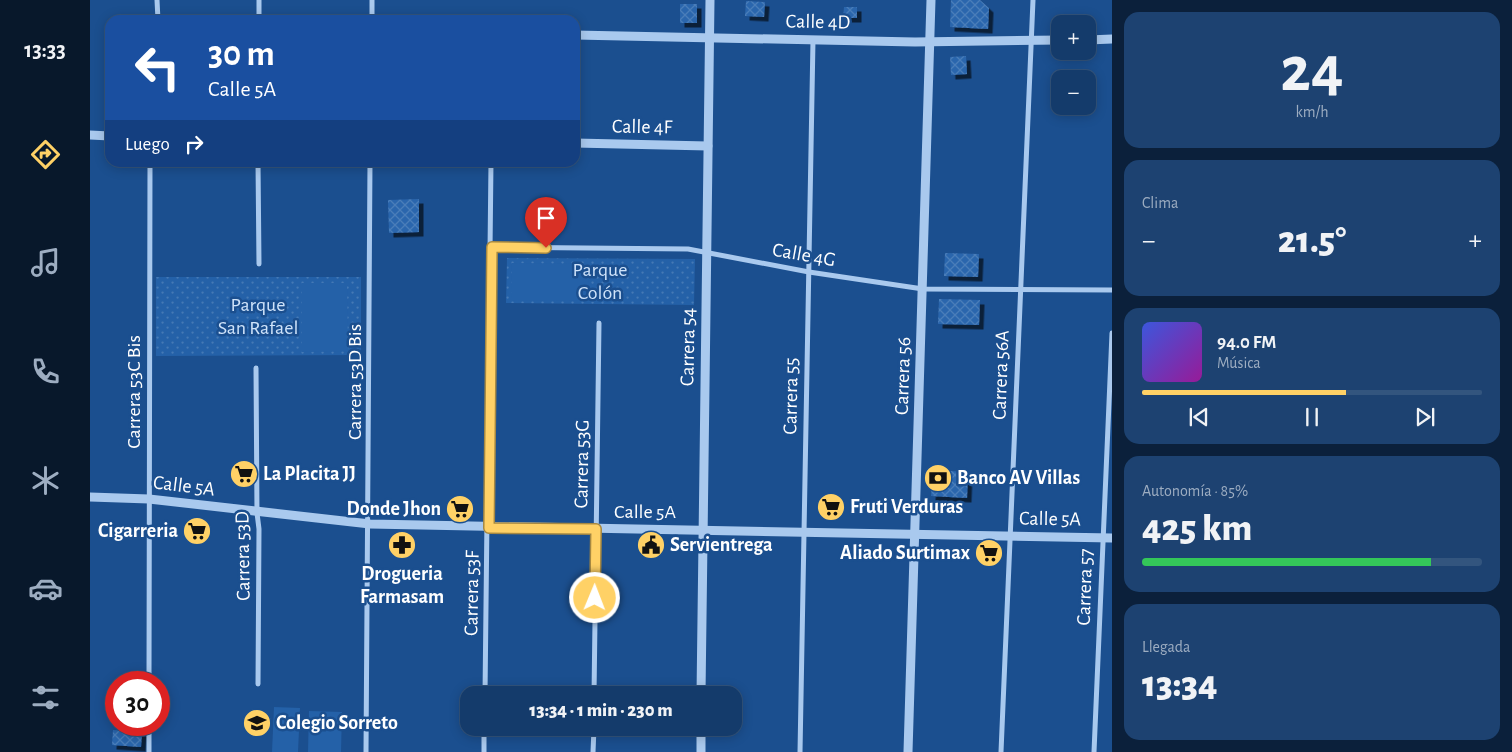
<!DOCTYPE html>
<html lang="es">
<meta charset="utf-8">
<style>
:root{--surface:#143b6b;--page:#1d4271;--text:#f1f3f6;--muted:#9dadc1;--line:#33557e;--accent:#ffd166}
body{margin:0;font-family:"Alegreya Sans",sans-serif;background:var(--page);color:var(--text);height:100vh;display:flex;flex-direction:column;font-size:19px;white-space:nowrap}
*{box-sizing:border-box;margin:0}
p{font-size:16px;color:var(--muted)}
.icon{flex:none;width:28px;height:28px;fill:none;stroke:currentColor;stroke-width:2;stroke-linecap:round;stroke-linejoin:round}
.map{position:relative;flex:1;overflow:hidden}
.side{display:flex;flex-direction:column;gap:12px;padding:12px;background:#0b203b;width:400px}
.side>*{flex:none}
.guide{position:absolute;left:15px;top:15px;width:475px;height:152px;border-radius:15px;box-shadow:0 2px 12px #0003,0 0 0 1px var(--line);background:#1a4fa0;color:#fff;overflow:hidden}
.controls{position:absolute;left:961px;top:15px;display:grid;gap:10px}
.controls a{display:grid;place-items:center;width:45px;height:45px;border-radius:10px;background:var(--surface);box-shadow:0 2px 12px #0003,0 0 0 1px var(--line);font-size:25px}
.speed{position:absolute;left:15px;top:671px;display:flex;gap:10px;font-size:25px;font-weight:700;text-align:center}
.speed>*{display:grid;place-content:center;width:65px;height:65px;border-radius:50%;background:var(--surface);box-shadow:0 2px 12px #0003,0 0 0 1px var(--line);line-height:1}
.speed .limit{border:8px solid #d22;background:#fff;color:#111}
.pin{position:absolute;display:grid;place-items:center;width:42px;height:42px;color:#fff;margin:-51px -21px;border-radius:50% 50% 50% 0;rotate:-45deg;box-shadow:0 0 5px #0007}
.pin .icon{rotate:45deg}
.me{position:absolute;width:55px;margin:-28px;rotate:1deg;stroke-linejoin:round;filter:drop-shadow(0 0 4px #0008)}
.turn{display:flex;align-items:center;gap:18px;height:105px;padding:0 20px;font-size:22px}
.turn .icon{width:65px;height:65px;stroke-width:2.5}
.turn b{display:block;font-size:35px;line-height:42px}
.then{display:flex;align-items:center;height:48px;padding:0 20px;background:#0003;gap:10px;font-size:19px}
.big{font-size:38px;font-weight:800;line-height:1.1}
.side .widget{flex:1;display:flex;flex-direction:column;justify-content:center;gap:8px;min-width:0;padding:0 18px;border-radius:15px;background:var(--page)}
.side .dial{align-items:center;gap:0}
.dial b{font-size:65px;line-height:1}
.song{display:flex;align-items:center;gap:15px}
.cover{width:60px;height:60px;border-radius:8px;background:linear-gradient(135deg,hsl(230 70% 55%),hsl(300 70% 35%))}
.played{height:5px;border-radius:2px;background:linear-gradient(90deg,var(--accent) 60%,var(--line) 60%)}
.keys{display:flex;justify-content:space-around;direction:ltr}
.heat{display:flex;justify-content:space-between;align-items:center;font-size:28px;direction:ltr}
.charge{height:8px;border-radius:4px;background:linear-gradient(90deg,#34c759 85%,var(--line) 0)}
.trip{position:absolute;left:370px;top:686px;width:282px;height:50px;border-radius:15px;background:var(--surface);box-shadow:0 2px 12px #0003,0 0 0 1px var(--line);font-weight:800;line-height:50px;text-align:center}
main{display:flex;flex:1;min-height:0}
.tabs{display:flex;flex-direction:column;width:90px;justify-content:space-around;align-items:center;background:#08182b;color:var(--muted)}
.tabs .icon{width:35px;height:35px}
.tabs .active{color:var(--accent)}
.tabs b{font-size:22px;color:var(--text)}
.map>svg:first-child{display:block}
.park{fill:url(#park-dots)}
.pitch{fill:#2461a8}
.building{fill:url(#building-cross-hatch);filter:url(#shadow)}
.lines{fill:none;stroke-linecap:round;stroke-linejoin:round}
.minor{stroke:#a9c9ee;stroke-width:5}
.tertiary{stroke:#a9c9ee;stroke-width:9}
.route-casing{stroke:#a68842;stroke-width:12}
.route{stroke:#ffd166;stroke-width:9}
.labels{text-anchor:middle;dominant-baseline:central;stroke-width:5;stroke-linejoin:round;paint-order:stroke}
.street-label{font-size:20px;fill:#fff;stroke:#1b4f8f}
.park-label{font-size:20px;fill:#cfe3fa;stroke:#1b4f8f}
.poi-label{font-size:20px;font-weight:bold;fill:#fff;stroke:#1b4f8f;text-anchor:start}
</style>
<main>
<nav class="tabs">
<b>13:33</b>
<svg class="icon active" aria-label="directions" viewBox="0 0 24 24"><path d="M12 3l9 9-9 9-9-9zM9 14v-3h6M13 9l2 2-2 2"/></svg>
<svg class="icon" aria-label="music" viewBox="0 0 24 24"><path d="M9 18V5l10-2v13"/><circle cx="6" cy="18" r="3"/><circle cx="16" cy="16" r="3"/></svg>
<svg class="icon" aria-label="phone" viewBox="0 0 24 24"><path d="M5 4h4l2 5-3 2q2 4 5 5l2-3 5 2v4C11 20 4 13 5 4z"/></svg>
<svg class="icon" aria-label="climate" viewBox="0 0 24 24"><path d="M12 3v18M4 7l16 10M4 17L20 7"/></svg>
<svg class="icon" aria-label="car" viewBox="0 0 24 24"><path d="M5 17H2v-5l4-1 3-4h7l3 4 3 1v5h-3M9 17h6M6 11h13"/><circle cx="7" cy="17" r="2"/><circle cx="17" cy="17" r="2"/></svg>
<svg class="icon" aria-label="filters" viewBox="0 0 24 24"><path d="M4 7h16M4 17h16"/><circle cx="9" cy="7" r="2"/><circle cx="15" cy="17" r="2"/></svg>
</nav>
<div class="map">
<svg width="1022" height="752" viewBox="0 0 1022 752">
<defs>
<pattern id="park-dots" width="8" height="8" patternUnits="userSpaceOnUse" patternTransform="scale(1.25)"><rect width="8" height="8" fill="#2461a8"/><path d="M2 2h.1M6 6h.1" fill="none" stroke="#4579b5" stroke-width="1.8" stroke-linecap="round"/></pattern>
<pattern id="building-cross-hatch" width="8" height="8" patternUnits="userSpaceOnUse" patternTransform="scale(1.25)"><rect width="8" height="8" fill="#2a66ad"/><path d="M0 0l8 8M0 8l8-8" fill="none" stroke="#4a7db9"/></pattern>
<filter id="shadow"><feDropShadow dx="4.5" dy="4.5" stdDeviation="0" flood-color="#0009"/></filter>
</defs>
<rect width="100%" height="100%" fill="#1b4f8f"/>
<g class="park">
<path d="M417 258 605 259 604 305 416 303Z"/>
<path d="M66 277H271V355L66 356Z"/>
</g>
<g class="pitch">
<path d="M422 263 499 264 498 301 421 300Z"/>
<path d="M212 283H257L258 351 212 352Z"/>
<path d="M184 707 210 708 208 752H182Z"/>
<path d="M219 711 252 712 251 752H218Z"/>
</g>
<g class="building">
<path d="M861 0H890L899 8 898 29 860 27Z"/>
<path d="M656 1 675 2 674 17 655 16Z"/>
<rect x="590" y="4" width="17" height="19"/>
<path d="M754 7H767V18H753Z"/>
<path d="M876 56 877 74 861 75 860 57Z"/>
<path d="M329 199V232L299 233 298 200Z"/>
<path d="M855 253 889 254 888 277 854 276Z"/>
<path d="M849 299 890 300 889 325 848 324Z"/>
<path d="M843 470 878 472 877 498 841 496Z"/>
<path d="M23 730 52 732 51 747 22 745Z"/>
</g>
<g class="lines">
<g class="minor">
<path d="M67 0 68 20"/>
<path d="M169 20V0"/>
<path d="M282 20V0"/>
<path d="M168 162 169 264"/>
<path d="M402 247 598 249 719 272 833 289 1022 290"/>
<path d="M166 368 167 513 169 529 168 684"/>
<path d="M59 682 60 162"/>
<path d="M395 695 401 162"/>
<path d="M504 695 509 323"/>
<path d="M59 752V725"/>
<path d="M276 752 280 162"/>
<path d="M394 752V728"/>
<path d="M503 752 504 728"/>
<path d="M710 752 723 40"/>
<path d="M911 752 943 0"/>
<path d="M1004 752 1022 333"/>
</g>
<g class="tertiary">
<path d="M485 35 825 42 970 40"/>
<path d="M998 40 1022 39"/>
<path d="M0 135 20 136"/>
<path d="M485 143 618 146"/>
<path d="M0 497 59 499 280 524 1022 538"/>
<path d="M611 695 620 0"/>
<path d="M611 752V728"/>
<path d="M818 752 841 0"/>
</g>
</g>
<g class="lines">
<defs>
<path id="route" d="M456 248 402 247 399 528 506 529 505 598"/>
</defs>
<use href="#route" class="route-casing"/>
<use href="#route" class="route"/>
</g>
<defs>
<symbol id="supermarket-disc" viewBox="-11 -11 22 22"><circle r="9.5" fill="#ffd166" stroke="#1b4f8f"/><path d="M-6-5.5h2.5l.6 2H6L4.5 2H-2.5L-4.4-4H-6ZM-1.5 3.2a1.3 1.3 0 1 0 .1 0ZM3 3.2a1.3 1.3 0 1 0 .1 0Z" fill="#111"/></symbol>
<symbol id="bank-disc" viewBox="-11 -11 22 22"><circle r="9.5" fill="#ffd166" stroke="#1b4f8f"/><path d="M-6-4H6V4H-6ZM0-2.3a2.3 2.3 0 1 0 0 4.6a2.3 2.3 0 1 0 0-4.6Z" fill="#111"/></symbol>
<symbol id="pharmacy-disc" viewBox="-11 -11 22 22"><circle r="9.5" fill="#ffd166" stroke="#1b4f8f"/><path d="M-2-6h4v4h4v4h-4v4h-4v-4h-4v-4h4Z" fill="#111"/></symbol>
<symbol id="civic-disc" viewBox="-11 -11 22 22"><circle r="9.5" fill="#ffd166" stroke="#1b4f8f"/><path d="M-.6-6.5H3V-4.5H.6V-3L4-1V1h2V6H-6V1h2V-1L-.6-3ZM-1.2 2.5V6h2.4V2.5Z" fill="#111"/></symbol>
<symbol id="school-disc" viewBox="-11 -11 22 22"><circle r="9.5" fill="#ffd166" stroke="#1b4f8f"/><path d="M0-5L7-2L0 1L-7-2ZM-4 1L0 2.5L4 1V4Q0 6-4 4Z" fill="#111"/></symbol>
</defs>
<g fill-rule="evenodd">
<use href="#supermarket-disc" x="138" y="458" width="32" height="32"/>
<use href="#bank-disc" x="832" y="462" width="32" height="32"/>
<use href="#supermarket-disc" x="725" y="491" width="32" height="32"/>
<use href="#supermarket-disc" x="354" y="493" width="32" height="32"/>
<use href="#supermarket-disc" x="91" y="515" width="32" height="32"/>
<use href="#pharmacy-disc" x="296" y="529" width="32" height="32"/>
<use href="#civic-disc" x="545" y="529" width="32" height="32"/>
<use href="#supermarket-disc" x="883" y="537" width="32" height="32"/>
<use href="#school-disc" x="151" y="707" width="32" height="32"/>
</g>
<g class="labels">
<g class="street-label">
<text transform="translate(728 22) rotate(1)">Calle 4D</text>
<text transform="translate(552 127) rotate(1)">Calle 4F</text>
<text transform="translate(714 255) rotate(10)">Calle 4G</text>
<text transform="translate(598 347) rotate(-89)">Carrera 54</text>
<text transform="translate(911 375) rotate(-88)">Carrera 56A</text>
<text transform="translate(813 376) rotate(-88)">Carrera 56</text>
<text transform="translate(265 382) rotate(-90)">Carrera 53D Bis</text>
<text transform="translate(44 392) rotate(-90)">Carrera 53C Bis</text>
<text transform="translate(701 396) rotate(-89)">Carrera 55</text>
<text transform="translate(492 464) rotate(-89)">Carrera 53G</text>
<text transform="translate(94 486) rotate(7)">Calle 5A</text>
<text x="555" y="512">Calle 5A</text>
<text transform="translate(960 519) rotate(1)">Calle 5A</text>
<text transform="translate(153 556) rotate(-91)">Carrera 53D</text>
<text transform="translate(995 587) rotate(-88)">Carrera 57</text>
<text transform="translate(382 593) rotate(-89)">Carrera 53F</text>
</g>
<g class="park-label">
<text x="510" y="270">Parque<tspan x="510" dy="23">Colón</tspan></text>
<text x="168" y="305">Parque<tspan x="168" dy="23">San Rafael</tspan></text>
</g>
<g class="poi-label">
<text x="173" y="474">La Placita JJ</text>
<text x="867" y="478">Banco AV Villas</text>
<text x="760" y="507">Fruti Verduras</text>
<text x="351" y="509" text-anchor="end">Donde Jhon</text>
<text x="88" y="531" text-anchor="end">Cigarreria</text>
<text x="580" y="545">Servientrega</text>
<text x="880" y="553" text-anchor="end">Aliado Surtimax</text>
<text x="312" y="574" text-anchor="middle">Drogueria<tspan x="312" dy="23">Farmasam</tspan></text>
<text x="186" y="723">Colegio Sorreto</text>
</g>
</g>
</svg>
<div class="controls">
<a>+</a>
<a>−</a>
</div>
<div class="speed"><div class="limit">30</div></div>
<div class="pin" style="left:456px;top:248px;background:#d93025"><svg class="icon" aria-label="arrive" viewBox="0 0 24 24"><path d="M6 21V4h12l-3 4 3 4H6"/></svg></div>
<svg class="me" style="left:505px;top:598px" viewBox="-20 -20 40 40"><circle r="17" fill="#ffd166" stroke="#fff" stroke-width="3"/><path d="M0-11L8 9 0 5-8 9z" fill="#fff"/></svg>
<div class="trip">13:34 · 1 min · 230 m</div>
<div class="guide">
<div class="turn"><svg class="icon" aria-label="left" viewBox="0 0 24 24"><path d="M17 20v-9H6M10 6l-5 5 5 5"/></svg><div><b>30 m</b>Calle 5A</div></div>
<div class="then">Luego<svg class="icon" aria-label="right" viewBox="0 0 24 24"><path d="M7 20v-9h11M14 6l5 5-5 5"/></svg></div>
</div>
</div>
<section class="side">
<div class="widget dial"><b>24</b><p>km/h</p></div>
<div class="widget"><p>Clima</p>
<div class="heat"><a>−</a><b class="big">21.5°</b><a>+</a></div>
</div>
<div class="widget">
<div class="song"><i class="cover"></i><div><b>94.0 FM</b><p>Música</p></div></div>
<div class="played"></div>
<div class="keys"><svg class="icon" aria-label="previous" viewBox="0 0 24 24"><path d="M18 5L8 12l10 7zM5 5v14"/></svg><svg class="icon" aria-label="pause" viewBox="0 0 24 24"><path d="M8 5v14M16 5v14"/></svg><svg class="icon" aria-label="next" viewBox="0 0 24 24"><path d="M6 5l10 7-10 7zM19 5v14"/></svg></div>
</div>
<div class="widget"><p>Autonomía · 85%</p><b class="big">425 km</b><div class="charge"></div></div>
<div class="widget"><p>Llegada</p><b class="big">13:34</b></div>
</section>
</main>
